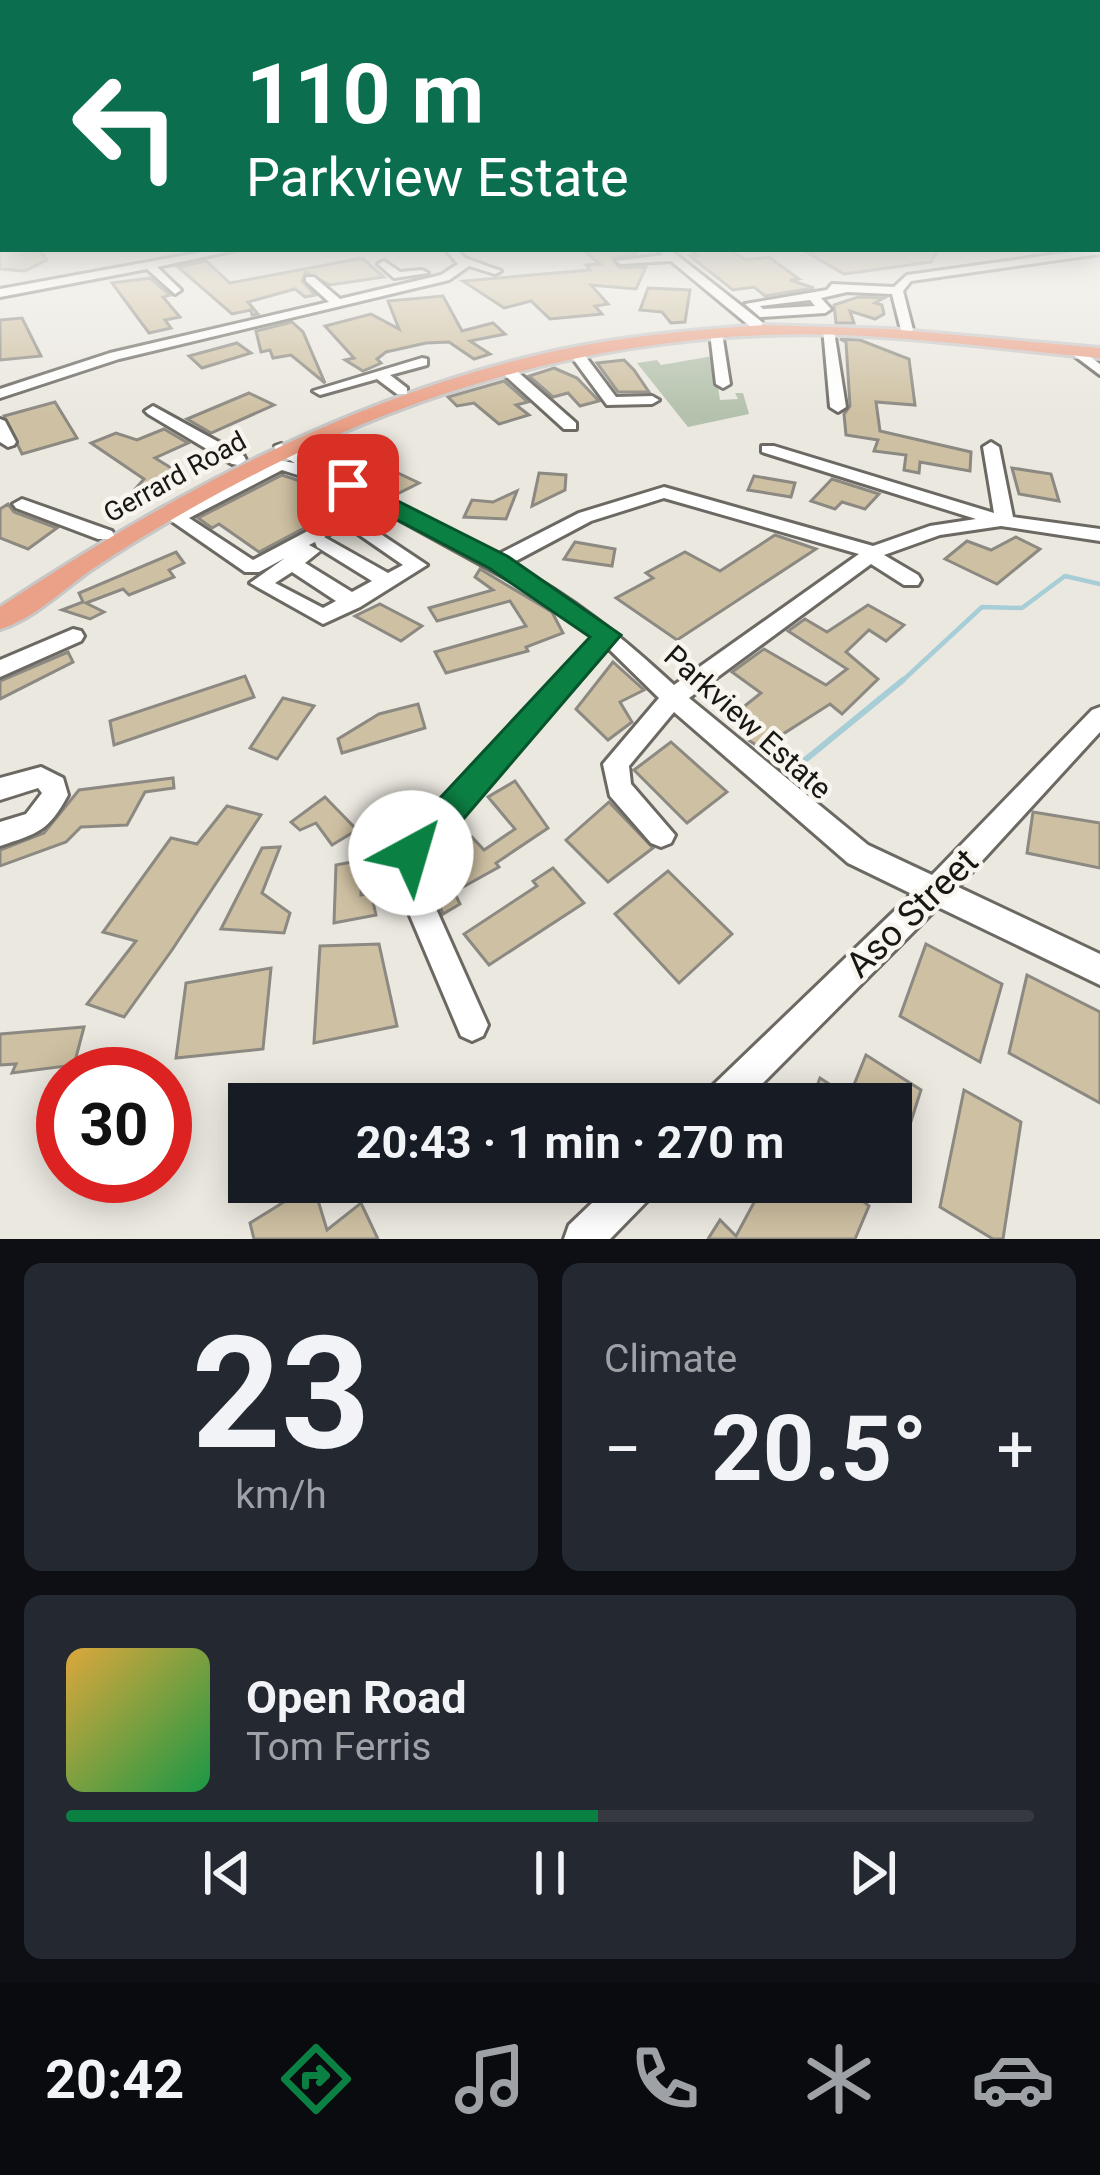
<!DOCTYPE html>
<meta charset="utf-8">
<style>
:root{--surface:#171b24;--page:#242831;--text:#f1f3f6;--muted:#9ea1a6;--line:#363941;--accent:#0b8043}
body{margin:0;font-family:Roboto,sans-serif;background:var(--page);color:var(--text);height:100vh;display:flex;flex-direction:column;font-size:45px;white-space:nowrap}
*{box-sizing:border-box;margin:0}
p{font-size:39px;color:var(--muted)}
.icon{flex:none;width:66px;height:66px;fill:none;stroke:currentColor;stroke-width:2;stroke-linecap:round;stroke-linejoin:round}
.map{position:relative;height:1239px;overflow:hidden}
.details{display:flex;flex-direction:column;gap:24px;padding:24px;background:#0d0f14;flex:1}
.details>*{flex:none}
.banner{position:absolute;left:0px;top:0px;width:1101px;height:252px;box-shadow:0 6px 30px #0003;background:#0b6e4f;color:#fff;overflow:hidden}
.speed{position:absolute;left:36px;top:1047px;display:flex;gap:24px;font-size:60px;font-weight:700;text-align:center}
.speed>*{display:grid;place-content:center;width:156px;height:156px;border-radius:50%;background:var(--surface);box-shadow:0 6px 30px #0003;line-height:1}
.speed .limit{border:18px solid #d22;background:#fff;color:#111}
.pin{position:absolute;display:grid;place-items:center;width:102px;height:102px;color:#fff;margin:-51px;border-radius:24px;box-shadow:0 6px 18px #0006}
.me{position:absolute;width:132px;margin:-66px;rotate:39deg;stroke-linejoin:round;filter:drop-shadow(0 0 9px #0008)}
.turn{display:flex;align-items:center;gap:42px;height:252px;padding:0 48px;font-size:54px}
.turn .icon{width:156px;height:156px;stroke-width:2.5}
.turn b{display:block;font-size:84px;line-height:102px}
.big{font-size:90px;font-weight:700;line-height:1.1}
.details .widget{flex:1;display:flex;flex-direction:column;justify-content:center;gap:18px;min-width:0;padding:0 42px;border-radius:18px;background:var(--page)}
.details .dial{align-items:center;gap:0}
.dial b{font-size:156px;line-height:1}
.song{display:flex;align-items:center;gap:36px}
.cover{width:144px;height:144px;border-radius:18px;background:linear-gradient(135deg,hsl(40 70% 55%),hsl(140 70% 35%))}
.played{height:12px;border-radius:6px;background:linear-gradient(90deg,var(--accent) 55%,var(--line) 55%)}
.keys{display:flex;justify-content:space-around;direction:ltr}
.heat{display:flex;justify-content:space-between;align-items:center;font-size:66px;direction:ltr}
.details .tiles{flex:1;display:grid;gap:24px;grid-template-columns:1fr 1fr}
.widget:last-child{grid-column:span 2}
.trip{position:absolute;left:228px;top:1083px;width:684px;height:120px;border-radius:0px;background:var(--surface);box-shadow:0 6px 30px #0003;font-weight:700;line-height:120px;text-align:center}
.dock{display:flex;height:192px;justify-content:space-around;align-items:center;background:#090b0e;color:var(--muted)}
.dock .icon{width:84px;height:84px}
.dock .active{color:var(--accent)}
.dock b{font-size:54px;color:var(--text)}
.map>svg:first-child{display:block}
.green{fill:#b4c1ac}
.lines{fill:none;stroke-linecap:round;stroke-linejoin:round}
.stream-far1{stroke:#a7ced7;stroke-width:4.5}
.stream{stroke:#a7ced7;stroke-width:6}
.building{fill:#cec0a2;stroke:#8c8982;stroke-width:3}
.minor-casing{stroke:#6c6963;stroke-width:6}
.major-casing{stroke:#c8c7c7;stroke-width:6}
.minor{fill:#fff;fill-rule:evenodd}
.major{fill:#eba187;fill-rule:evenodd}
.route{fill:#0b8043;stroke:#07532c;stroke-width:3}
.labels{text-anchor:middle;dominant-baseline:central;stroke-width:9;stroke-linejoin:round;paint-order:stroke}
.far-street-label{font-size:27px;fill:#181714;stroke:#f8f5ee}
.street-label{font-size:30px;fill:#181714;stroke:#f8f5ee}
.near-street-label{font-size:36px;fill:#181714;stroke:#f8f5ee}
</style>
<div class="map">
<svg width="1100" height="1239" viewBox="0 0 1100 1239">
<rect width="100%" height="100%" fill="#ebe8e0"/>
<path class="green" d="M713 356 720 400 738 399 735 393H743L749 414 688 427 637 363 657 360 661 365Z"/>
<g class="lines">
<path class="stream-far1" d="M900 683 982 607 1022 608 1065 576 1100 584"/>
<path class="stream" d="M783 778 903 680"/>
</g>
<g class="building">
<path d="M0 249H39L47 260 25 271 0 269Z"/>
<path d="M611 249 638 254 612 258 619 268 646 267 636 289 591 285 608 304 595 306 602 314 550 319 531 301 504 308 463 281 590 270 586 265 600 264 585 252Z"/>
<path d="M689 249H728L746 260 769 257 799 279 790 280 814 288 765 296 754 287 733 290 690 256 697 255Z"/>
<path d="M837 249 888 251 939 249 931 262 844 274 808 253Z"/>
<path d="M362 258 384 277 330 285 306 272 302 281 315 295 305 297 295 289 248 302 258 314 252 315 251 310 232 314 178 267 206 261 230 283Z"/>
<path d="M150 278 170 295 163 297 180 317 165 320 171 328 149 333 112 283Z"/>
<path d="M648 288 690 290 685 322 671 323 662 312 640 310Z"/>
<path d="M443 296 462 331 493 323 505 334 470 341 490 354 474 359 449 342 426 343 386 352 377 359 381 363 363 371 345 360 354 358 325 326 371 314 399 329 388 301Z"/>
<path d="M858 297 884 298 875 303 882 305 884 314 875 319 850 311 854 323H836L834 305Z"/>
<path d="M22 318 41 356 0 360V320Z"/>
<path d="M292 322 303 332 325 383 291 355 273 358 270 350 261 352 256 331Z"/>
<path d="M840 339 860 340 909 359 915 405 876 402 880 431 971 452 970 471 920 462 919 473 904 470 906 455 874 451 878 440 846 435 844 414 850 406 846 342Z"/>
<path d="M237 343 251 353 202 368 189 356Z"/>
<path d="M624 360 634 370 649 392H618L597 363Z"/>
<path d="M554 368 577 378 599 401 580 406 568 393 553 397 529 376Z"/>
<path d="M504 381 528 402 516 405 529 415 499 424 474 403 457 406 448 397Z"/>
<path d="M249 393 274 405 211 433 187 419Z"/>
<path d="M55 402 77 438 22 454 4 416Z"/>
<path d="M164 429 188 443 155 458 181 474 128 497 144 479 91 443 116 433 137 440Z"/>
<path d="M358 454 419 483 399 493 337 466Z"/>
<path d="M1012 468 1051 474 1059 501 1019 494Z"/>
<path d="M539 473 566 475 565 490 532 506Z"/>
<path d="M282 475 327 490 321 500 336 511 259 552 219 524 212 528 198 518Z"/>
<path d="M754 476 795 483 791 497 748 490Z"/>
<path d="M832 479 879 494 865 509 842 502 835 509 811 501Z"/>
<path d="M517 491 506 519 464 517 472 500 493 502Z"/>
<path d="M8 504 14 512 57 528 28 549 0 538V509Z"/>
<path d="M775 535 816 549 677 640 616 598 653 578 646 573 685 552 720 571Z"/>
<path d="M1016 537 1040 549 997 584 945 559 967 541 991 550Z"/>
<path d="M575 542 615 549 612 566 564 559Z"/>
<path d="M176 552 184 563 169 570 174 577 129 595 123 589 86 603 104 612 90 619 62 610 83 602 79 593Z"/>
<path d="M480 569 552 612 563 633 526 647 528 651 446 673 435 652 526 626 510 601 437 621 429 608 493 590 475 577Z"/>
<path d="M380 604 422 626 401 641 355 616Z"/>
<path d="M868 605 904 625 886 641 869 630 846 652 878 679 842 714 830 704 761 748 745 738 757 730 737 712 761 693 732 672 764 649 826 685 847 669 788 631 805 619 827 632Z"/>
<path d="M68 652 73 662 0 699V681Z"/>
<path d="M613 662 644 690 620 702 632 722 608 740 576 709Z"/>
<path d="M245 676 254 697 114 745 110 721Z"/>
<path d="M283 698 314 706 277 759 250 748Z"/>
<path d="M418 704 425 728 342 753 338 739 379 714Z"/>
<path d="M671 742 727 792 687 823 634 770Z"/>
<path d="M173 778 174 788 145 792 127 825 81 827 66 842 0 866V850L44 833 79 790Z"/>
<path d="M515 781 548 828 496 863 499 867 454 892 460 904 443 914 426 872 452 863 444 852 472 837 484 850 515 829 488 797Z"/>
<path d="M325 797 357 830 332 845 316 823 300 830 291 822Z"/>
<path d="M609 802 653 848 608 882 566 840Z"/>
<path d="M227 806 261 815 172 950 124 1017 87 1004 136 941 103 932 171 838 197 844Z"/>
<path d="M1033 812 1100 823V868L1027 853Z"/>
<path d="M280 847 262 893 290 913 284 933 221 929 262 848Z"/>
<path d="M362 860 361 895 371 893 376 915 334 923 336 865Z"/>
<path d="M553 868 584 903 489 965 464 934 537 886 533 881Z"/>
<path d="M668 871 732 934 679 983 615 914Z"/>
<path d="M379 944 397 1026 314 1043 320 946Z"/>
<path d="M926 944 1002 984 980 1062 900 1016Z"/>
<path d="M271 968 263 1049 176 1058 186 983Z"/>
<path d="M1027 975 1100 1012V1103L1009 1053Z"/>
<path d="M84 1027 74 1065 12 1073 16 1064 0 1065V1034Z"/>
<path d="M866 1055 921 1090 894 1175 891 1104H810L820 1078 849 1097Z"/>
<path d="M964 1090 1021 1122 1003 1239H993L940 1207Z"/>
<path d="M765 1182H840L869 1206 855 1239H708L720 1220 736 1236Z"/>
<path d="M313 1184 327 1230 361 1203 378 1239H254L250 1223Z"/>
</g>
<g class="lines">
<defs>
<g id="minor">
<path d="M1100 248V254L911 281 903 291 913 330 907 334 901 330 892 294 847 292 821 298 831 309 825 313 760 317 745 304 827 290 832 284 894 287 907 275ZM810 300 815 306 763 309 760 306Z"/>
<path d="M219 249H241L157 267 181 290 175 294 147 269 0 297V289Z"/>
<path d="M445 249H456L465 258 501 271 495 274 469 266 449 280 119 359 0 398V389L110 353 329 302 306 281V277H314L340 299 441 275 458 264Z"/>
<path d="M657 249H669L762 322V328H752L671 261 621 264 616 261 663 255Z"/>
<path d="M384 261 400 272 422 270 428 273 394 278 378 264Z"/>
<path d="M823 328 834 331 846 407 838 412 830 407Z"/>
<path d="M716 329 722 333 730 384 723 388 716 384 710 333Z"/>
<path d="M1077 347 1100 364V375L1072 354 1070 351Z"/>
<path d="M570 349H580L616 397 652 396 659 400 652 404 607 405 568 352Z"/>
<path d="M422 358 427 359V365L390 375 407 388V394H397L377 379 320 395 313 391Z"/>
<path d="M500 365H510L576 423V429H564L500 371Z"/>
<path d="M153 406 244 456 246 460 238 465 232 464 148 414 145 411Z"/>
<path d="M0 419 5 421 16 442 14 445 8 447 0 442Z"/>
<path d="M991 442 999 447 1013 517 1100 529V541L1001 526 940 535 884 555 918 575 921 580 918 585H904L871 564 689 698 868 845 932 875 1092 710 1100 707V732L958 887 1100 954V985L938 907 742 1104H701L706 1092 912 894 848 863 674 712 629 766 631 784 675 835 671 843 661 847 651 843 610 796 603 764 659 698 608 648 423 859 420 873 488 1025 483 1036 472 1041 461 1036 392 873 401 844 594 636 546 600 367 502 371 507 358 519 427 565 360 607 323 624 250 583 285 558 259 572H245L157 511 166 506 177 510 275 460 295 463 275 452V446L281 444 495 556 579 513 664 487 873 546 930 526 976 519 762 452V446H774L994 513 983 447ZM282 470 304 477 312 472 343 489 332 494 351 508 253 560 189 518ZM664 498 859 554 674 685C621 636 574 598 510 564L591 521ZM346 525 348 527 403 565 388 573 324 537ZM315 542 317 547 372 581 352 592 305 563 320 551 309 545ZM292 572 336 601 323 608 275 583Z"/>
<path d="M22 499 112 531 114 535 112 539H98L16 508 13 504Z"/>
<path d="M73 629 81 631 84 636 81 641 0 677V660Z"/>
<path d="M41 767 63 778 68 795C48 832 38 833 0 846V822L26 814 42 793 38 788 0 800V778Z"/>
<path d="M614 1182H658L653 1195 610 1239H564L569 1225Z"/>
</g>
<path id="major" d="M764 325 890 329 1100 348V358C989 348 875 330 763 335 592 342 426 388 273 465 211 496 149 531 91 570 64 589 32 620 0 629V607C172 494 352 396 555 351 624 336 694 330 764 325Z"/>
</defs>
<use href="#minor" class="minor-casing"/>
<use href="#major" class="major-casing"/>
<use href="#minor" class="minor"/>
<use href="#major" class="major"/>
</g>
<linearGradient id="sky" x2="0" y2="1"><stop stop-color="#8ebee1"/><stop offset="0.58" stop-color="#f6f5f1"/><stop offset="1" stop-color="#f6f5f1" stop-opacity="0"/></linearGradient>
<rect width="1100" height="414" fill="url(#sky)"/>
<path class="route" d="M340 480H356L507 556 621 635 424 865 411 869 399 865 393 853 399 842 590 637 489 568 340 490Z"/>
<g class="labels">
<g class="far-street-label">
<text transform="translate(175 477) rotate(-29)">Gerrard Road</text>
</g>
<g class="street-label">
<text transform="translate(748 722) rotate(42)">Parkview Estate</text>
</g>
<g class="near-street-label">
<text transform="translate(912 913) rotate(-44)">Aso Street</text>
</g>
</g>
</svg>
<div class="speed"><div class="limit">30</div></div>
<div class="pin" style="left:348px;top:485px;background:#d93025"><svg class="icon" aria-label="arrive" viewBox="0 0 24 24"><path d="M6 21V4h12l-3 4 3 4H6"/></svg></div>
<svg class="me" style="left:411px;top:853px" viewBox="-20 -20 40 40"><circle r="19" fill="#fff"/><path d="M0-13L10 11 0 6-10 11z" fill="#0b8043"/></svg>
<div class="trip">20:43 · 1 min · 270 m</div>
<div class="banner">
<div class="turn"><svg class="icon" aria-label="left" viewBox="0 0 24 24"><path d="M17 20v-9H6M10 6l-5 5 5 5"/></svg><div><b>110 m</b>Parkview Estate</div></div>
</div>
</div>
<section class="details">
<div class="tiles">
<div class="widget dial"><b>23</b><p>km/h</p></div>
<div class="widget"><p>Climate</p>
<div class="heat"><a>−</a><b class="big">20.5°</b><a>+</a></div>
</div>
<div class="widget">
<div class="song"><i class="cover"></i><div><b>Open Road</b><p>Tom Ferris</p></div></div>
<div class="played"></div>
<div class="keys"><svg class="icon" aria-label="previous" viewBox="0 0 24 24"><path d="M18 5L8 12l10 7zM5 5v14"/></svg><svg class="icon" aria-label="pause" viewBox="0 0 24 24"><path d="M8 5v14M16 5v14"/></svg><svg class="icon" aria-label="next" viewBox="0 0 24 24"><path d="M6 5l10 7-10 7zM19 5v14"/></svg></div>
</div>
</div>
</section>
<nav class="dock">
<b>20:42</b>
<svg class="icon active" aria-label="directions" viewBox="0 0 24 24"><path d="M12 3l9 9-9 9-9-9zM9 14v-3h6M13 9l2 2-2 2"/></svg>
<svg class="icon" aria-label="music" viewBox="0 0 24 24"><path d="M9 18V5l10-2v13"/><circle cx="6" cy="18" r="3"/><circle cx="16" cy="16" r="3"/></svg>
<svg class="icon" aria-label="phone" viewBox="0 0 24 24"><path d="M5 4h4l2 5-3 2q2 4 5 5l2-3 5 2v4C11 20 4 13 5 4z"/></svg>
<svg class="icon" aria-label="climate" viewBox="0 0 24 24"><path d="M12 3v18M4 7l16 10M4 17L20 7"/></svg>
<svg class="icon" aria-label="car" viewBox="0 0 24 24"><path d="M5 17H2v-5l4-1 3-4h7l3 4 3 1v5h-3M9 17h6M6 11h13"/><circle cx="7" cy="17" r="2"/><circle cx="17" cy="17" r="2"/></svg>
</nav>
